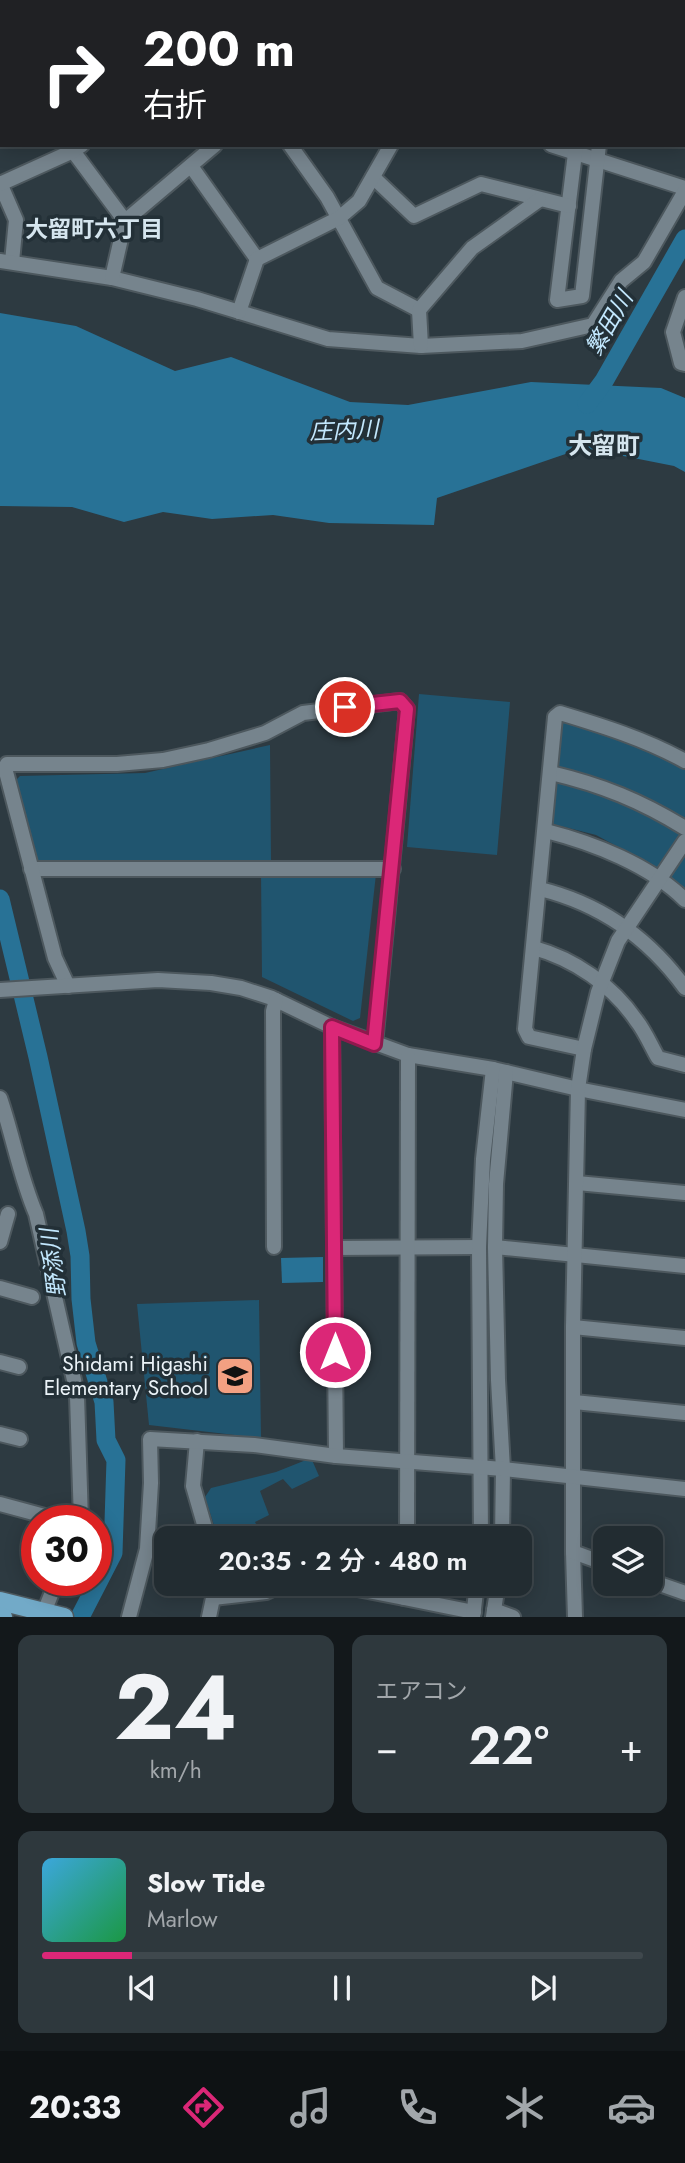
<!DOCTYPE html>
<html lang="ja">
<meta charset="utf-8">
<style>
:root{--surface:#222c31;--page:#2e383d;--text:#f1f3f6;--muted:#a2a7ab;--line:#3f484d;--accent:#db2777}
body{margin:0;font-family:Jost,"Noto Sans JP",sans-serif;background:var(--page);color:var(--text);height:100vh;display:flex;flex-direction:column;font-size:26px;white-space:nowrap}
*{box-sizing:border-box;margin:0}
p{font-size:23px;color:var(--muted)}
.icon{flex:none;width:38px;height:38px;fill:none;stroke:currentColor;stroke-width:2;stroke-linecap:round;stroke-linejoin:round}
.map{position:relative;height:1617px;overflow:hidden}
.sheet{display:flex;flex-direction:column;gap:18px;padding:18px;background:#13181b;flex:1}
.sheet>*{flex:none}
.hud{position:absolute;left:0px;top:0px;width:686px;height:147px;box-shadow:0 4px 18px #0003,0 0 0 2px var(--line);background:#202124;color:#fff;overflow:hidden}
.buttons{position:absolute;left:593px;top:1526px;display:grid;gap:14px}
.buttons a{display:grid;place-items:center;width:70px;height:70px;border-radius:14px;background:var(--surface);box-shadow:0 4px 18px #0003,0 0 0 2px var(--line);font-size:35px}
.speed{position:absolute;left:21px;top:1505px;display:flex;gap:14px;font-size:35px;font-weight:700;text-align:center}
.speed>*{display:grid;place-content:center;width:91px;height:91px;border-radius:50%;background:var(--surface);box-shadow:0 4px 18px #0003,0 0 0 2px var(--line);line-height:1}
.speed .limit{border:10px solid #d22;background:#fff;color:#111}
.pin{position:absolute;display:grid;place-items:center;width:60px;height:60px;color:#fff;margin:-30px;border:4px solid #fff;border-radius:50%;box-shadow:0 2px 7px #0007}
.me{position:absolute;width:77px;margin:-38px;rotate:0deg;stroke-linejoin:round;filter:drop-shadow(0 0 5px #0008)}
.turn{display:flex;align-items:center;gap:24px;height:147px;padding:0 28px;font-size:32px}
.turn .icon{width:91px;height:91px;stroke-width:2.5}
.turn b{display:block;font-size:49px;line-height:60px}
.big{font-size:52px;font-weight:600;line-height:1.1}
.sheet .tile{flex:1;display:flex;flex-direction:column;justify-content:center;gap:10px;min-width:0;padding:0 24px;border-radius:14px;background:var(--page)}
.sheet .dial{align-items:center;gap:0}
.dial b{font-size:91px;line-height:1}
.song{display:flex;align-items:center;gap:21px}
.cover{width:84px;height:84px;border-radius:10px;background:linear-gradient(135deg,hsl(200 70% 55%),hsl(140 70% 35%))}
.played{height:7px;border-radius:4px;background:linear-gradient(90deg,var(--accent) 15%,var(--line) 15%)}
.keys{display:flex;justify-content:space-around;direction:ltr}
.heat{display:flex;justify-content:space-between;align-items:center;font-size:38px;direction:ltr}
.sheet .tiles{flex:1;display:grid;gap:18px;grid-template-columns:1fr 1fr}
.tile:last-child{grid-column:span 2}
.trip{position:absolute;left:154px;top:1526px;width:378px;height:70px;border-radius:14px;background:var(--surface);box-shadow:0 4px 18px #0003,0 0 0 2px var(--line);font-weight:600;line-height:70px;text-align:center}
.tabs{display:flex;height:112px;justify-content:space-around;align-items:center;background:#0e1214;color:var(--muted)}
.tabs .icon{width:49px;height:49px}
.tabs .on{color:var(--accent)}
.tabs b{font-size:32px;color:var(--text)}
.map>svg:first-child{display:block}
.green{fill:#20556f}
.water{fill:#287296}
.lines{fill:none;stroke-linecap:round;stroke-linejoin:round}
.river{stroke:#287296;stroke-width:19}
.minor-casing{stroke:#4d585e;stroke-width:18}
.major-casing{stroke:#4d585e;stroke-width:21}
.minor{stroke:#76848d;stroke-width:14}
.major{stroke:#72aac8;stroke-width:18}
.route-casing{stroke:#8e194d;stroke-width:18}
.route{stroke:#db2777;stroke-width:12}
.labels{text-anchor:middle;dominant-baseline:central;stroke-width:7;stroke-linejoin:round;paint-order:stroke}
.poi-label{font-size:21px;fill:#ebf3f8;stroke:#233037;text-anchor:end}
.neighbourhood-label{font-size:23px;font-weight:bold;fill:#d5e5ee;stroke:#233037}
.water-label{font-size:23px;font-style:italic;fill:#c3e8fe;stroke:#233037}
.quarter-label{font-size:24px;font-weight:bold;fill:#d5e5ee;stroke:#233037}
</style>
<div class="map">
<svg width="685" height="1617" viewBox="0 0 685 1617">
<rect width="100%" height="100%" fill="#2d3a41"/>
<g class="green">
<path d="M419 694 510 702 497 855 407 847Z"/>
<path d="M560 718 601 728 685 765V821L626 789 556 766Z"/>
<path d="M270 745 271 862 38 863 15 781 20 776 145 773Z"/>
<path d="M554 780 597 790 641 810 683 835 659 869 596 835 549 823Z"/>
<path d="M685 851V890L668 876Z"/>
<path d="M261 870 376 874 360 1018 353 1021 262 977Z"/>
<path d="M259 1300 261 1438 149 1425 137 1304Z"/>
<path d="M306 1460H312L319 1476 292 1489 283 1479 260 1491 269 1515 255 1522 263 1538H218L205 1497 211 1488 276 1472Z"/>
</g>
<g class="water">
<path d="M0 313 76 326 175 371 231 357 350 402 408 405 531 382 661 388 685 398V472L674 466 583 448 437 498 434 525 329 523 273 515 212 519 163 512 124 522 72 507 0 506Z"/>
<path d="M323 1257V1282L282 1283 281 1258Z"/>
</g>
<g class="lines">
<g class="river">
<path d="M587 404 604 381 685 239"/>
<path d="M0 899 38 1057 76 1231 80 1256 81 1299 86 1343 104 1402 106 1440 116 1460 113 1553 80 1617"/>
</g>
<defs>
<g id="minor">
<path d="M128 0 132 2"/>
<path d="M333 0 336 2"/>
<path d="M487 0 491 2"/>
<path d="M0 1 1 0"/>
<path d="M267 2 270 0"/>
<path d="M441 2V0"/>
<path d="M522 2 523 0"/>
<path d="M586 2 587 0"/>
<path d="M614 2V0"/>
<path d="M682 2 683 0"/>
<path d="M0 58 2 59"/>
<path d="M0 112 2 111"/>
<path d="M290 145 327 197 377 288 419 310"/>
<path d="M551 145 685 188"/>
<path d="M576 145 557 300 582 296 599 145"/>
<path d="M73 151 125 221"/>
<path d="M191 166 257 259"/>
<path d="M373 177 414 216 481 184 569 206"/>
<path d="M0 183 16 220 12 262"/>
<path d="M0 184 73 151 82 145"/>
<path d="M0 261 112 278 197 299 328 339 421 346 522 341 593 325 621 281 644 262 685 191"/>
<path d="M112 278 125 221 215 145"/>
<path d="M685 297 673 332 681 363 685 364"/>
<path d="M239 312 257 259 339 218 359 201 391 145"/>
<path d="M421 346 419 310 472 248 539 200"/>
<path d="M551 773C602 785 641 801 685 828"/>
<path d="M546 831C593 843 650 865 685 900"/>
<path d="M31 869H393"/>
<path d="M540 889C601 904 648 937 685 988"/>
<path d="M534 948C574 959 612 985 636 1020 645 1031 651 1046 658 1058L685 1065"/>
<path d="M68 986 55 958 5 768 7 764H117L163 760 209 750 265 733 303 713 400 701 407 709 375 1044"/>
<path d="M0 990 158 980 211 983 241 988 272 998 332 1027 408 1055 493 1069 578 1089 685 1110"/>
<path d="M332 1027 336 1456"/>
<path d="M584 1049 529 1037 525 1029 555 717 560 713C603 726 645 739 685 761"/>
<path d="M0 1098C13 1136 20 1177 36 1214L74 1380 77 1396 81 1521"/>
<path d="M577 1183 685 1193"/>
<path d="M0 1242 8 1214"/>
<path d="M274 1247 273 1011 276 1000"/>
<path d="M495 1247 685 1266"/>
<path d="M335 1248 479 1247"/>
<path d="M0 1288 32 1297"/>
<path d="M573 1327 685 1338"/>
<path d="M0 1362 19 1367"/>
<path d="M574 1402 685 1413"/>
<path d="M0 1434 20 1439"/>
<path d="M197 1441 193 1486 208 1538"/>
<path d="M0 1504 63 1521"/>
<path d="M407 1538 408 1055"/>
<path d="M481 1538 479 1247 483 1159 493 1069"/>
<path d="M502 1538 503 1469 498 1380 495 1247 496 1184 506 1072"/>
<path d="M573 1552 575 1617"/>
<path d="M606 1564 573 1552V1327L578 1089 584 1049 598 992 618 941 685 841"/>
<path d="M651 1581 685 1593"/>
<path d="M345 1584 347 1587 404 1598"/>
<path d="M405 1584 404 1598 474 1612"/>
<path d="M213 1598 266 1592 283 1584"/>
<path d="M494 1610 513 1617"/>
<path d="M42 1617 57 1580"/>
<path d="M129 1617 147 1549 151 1483 150 1439 254 1445 336 1456 503 1469 685 1489"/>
<path d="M209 1617 213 1598 212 1584"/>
<path d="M473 1617 477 1584"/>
<path d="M493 1617 498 1584"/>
</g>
<g id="major">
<path d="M0 1601 64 1617"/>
<path d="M0 1616 3 1617"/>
</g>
</defs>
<use href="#minor" class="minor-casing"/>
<use href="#major" class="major-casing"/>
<use href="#minor" class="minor"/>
<use href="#major" class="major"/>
</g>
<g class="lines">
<defs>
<path id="route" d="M335 1352 332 1027 374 1044 407 709 400 701 345 707"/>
</defs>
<use href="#route" class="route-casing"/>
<use href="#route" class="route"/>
</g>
<defs>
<symbol id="school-square" viewBox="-11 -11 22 22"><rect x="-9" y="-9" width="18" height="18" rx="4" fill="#f3a082" stroke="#233037"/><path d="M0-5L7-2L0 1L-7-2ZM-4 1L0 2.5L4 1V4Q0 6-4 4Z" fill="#111"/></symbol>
</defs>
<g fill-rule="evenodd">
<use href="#school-square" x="213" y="1354" width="44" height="44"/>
</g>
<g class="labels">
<g class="poi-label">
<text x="208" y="1364">Shidami Higashi<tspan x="208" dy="24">Elementary School</tspan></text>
</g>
<g class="neighbourhood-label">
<text x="94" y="229">大留町六丁目</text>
</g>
<g class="water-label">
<text transform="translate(609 323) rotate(-60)">繁田川</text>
<text transform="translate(344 430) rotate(-2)">庄内川</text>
<text transform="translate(53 1263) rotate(-97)">野添川</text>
</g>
<g class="quarter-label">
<text x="604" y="445">大留町</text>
</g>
</g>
</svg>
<div class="buttons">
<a><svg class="icon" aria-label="layers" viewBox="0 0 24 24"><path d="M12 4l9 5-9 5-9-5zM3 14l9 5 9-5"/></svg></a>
</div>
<div class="speed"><div class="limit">30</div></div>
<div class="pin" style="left:345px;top:707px;background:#d93025"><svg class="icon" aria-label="arrive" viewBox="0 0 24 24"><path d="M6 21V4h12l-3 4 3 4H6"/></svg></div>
<svg class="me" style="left:335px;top:1352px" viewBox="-20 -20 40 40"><circle r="17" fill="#db2777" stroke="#fff" stroke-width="3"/><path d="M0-11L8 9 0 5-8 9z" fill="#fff"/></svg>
<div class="trip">20:35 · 2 分 · 480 m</div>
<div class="hud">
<div class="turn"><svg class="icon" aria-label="right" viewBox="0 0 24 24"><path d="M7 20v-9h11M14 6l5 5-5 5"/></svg><div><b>200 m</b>右折</div></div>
</div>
</div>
<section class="sheet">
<div class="tiles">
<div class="tile dial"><b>24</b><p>km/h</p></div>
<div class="tile"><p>エアコン</p>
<div class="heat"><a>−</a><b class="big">22°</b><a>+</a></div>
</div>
<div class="tile">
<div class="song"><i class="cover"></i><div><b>Slow Tide</b><p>Marlow</p></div></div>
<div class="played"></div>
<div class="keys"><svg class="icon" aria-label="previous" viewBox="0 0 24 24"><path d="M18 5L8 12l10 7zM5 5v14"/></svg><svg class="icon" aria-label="pause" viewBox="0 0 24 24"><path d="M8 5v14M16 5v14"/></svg><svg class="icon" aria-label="next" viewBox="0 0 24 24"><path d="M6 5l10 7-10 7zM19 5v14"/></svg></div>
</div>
</div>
</section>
<nav class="tabs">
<b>20:33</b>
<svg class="icon on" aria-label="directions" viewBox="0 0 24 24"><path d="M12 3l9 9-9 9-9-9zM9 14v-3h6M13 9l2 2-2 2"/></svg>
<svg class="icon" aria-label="music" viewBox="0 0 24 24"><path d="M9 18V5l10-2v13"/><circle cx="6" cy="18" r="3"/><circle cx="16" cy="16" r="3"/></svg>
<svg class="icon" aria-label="phone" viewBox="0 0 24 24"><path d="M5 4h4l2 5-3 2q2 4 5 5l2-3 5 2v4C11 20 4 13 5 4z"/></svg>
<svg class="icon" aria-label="climate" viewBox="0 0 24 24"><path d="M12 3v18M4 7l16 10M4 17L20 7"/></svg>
<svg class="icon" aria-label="car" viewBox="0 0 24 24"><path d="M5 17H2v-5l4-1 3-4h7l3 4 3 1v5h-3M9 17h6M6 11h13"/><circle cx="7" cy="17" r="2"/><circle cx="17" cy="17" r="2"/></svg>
</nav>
